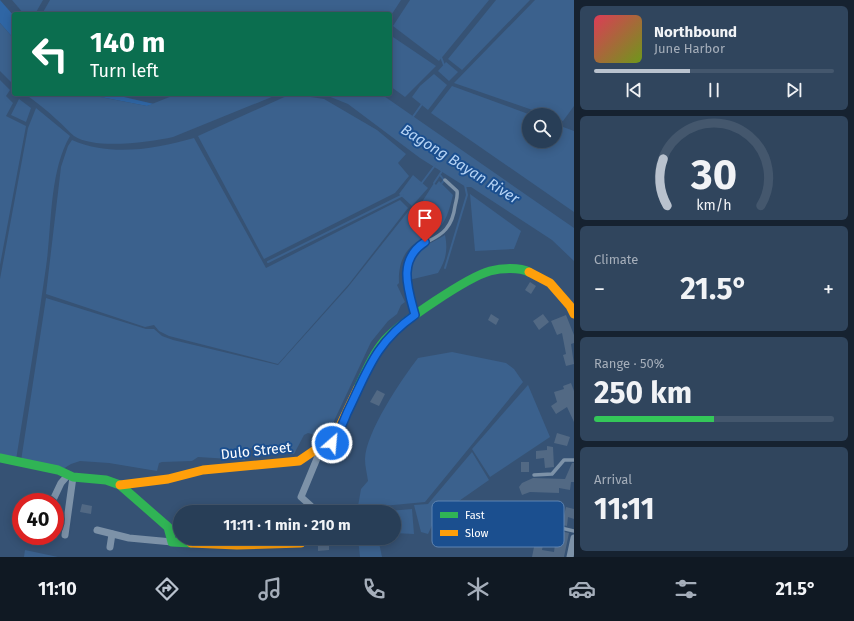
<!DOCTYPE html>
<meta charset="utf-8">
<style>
:root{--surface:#283e57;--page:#30455d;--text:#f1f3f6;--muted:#a5aeba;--line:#44576d;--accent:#b9c2ce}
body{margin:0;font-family:"Fira Sans",sans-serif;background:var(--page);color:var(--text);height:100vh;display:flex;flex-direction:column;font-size:15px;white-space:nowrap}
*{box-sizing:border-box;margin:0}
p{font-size:13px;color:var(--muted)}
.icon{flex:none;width:22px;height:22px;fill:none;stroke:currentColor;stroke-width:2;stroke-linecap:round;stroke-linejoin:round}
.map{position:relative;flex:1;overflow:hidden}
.panel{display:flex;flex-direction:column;gap:6px;padding:6px;background:#162230;width:280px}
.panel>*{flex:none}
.guide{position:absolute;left:12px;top:12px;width:380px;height:84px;border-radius:4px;box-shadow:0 2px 10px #0003,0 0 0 1px var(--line);background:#0b6e4f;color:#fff;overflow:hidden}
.controls{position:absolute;left:522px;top:108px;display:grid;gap:8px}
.controls a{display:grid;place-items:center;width:40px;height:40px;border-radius:50%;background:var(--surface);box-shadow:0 2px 10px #0003,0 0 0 1px var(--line);font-size:20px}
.speed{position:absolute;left:12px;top:493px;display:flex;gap:8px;font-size:20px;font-weight:700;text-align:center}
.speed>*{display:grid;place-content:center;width:52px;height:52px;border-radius:50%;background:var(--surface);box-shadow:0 2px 10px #0003,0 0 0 1px var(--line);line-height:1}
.speed .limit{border:6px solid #d22;background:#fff;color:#111}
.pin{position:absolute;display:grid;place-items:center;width:34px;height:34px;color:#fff;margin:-41px -17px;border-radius:50% 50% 50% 0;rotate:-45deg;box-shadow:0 0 4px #0007}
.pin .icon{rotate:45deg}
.me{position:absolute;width:44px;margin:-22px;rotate:27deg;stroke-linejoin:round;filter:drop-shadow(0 0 3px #0008)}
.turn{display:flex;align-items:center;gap:14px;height:84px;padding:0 12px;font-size:18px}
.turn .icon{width:52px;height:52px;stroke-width:2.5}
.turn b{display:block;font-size:28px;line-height:34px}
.big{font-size:30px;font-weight:700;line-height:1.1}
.panel .widget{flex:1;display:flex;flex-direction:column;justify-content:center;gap:6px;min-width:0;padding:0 14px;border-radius:6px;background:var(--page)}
.panel .dial{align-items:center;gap:0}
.dial svg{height:104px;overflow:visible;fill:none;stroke:var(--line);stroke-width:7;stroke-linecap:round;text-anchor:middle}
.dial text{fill:var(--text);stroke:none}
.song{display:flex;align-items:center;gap:12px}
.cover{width:48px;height:48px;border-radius:6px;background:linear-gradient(135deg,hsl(350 70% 55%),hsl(80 70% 35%))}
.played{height:4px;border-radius:2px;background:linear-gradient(90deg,var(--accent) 40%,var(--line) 40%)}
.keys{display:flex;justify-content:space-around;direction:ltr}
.heat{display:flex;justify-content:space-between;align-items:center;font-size:22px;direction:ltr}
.charge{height:6px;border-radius:3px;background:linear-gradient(90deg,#34c759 50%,var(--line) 0)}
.trip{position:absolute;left:173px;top:505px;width:228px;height:40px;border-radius:20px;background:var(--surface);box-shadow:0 2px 10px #0003,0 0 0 1px var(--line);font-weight:700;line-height:40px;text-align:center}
.dock{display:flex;height:64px;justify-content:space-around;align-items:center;background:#101923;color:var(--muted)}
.dock .icon{width:28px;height:28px}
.dock .current{color:var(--accent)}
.dock b{font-size:18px;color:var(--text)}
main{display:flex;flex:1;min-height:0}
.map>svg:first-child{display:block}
.green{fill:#2f66a5}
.water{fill:#3b618d}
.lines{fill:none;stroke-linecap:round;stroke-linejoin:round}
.stream{stroke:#3b618d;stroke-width:2}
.building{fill:#526984}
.lane{stroke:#7d92a8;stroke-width:3.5}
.street{stroke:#7d92a8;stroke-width:7}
.fast{stroke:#30b455;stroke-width:9}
.slow{stroke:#ff9f0a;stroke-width:9}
.route-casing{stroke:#114b97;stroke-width:10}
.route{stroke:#1a73e8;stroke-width:7}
.labels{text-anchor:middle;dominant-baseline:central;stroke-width:4;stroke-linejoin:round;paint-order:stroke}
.street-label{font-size:14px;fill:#fff;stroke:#1b4f8f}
.water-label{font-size:15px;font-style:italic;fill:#b5d3f5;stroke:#1b4f8f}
.key{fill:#1b4f8f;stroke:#5f84b1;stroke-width:1}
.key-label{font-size:11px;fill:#fff}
</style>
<main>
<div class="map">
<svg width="574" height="557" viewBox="0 0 574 557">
<rect width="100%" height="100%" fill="#365274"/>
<g class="green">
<path d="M0 0 14 16V39L0 23Z"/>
<path d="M85 94H111L154 104 147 106Z"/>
</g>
<g class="water">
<path d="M12 0H43L35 14H24Z"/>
<path d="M50 0H401L390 17V14H42Z"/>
<path d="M410 0H489L439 61 393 26Z"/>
<path d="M496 0H530L462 70 448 59Z"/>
<path d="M535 0H574V106L563 121 555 118V115H547L454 83Z"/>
<path d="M0 23 14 39V85L0 71Z"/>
<path d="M390 35 436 66 405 97 390 86Z"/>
<path d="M446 62 458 72 449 81 438 71Z"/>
<path d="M434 74 447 85 428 110 412 97 420 86Z"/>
<path d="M0 80 10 90 6 96 13 103 6 116 26 126 0 265Z"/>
<path d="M452 86 531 115H529V141H555V124L574 131V212L431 113Z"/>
<path d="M25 94H85L147 106 177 94H279L173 137C150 142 95 150 74 136 68 131 62 124 56 119 47 110 36 102 25 94Z"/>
<path d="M291 94 324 99 377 130 406 154 398 163 409 176 395 193 264 259 198 136Z"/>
<path d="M323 94H381L574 228V261L552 240 471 187H466L420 158 348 104Z"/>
<path d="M19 99 31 108 26 122 11 115Z"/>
<path d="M36 108 70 136C49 172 52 226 46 267 37 331 26 396 16 460L0 457V279L28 128Z"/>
<path d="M194 138 266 268 400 200 408 208 349 284 278 364 169 336 159 331 154 325 145 327 46 294 61 167 68 146 72 140C110 157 156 149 194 138Z"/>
<path d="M413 175 428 188 412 206 399 194Z"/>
<path d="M439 181 453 195C450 206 448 218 440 227 436 233 428 235 422 239 404 248 398 264 399 283L397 285 405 302 401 305 397 314 388 321 371 342 326 438 308 433 304 435 294 454 251 448 248 450 245 460 198 457 192 461 162 462 159 463 157 471 109 463 80 461 71 464 63 469 21 461 46 298 146 329H154L162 336 173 340 278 365 348 287 410 209 413 210 422 202 434 183 436 185Z"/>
<path d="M470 194 521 231 514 249 475 251Z"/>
<path d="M445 235C448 250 446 260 438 273L409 280C406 251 425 247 445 235Z"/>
<path d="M452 352 506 363 514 369 523 382 425 502 372 507 373 512H357L361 489 368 481C367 474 365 466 365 459 366 432 401 380 418 358Z"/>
<path d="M528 385 550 437 490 477 472 449Z"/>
<path d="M472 452 489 480 436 517 428 534 421 532 414 505 428 504Z"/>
<path d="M412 509 414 534 394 533V512H377Z"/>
<path d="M358 538H378L382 557H360Z"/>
<path d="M25 550 58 557H24Z"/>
</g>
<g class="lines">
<g class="stream">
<path d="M441 57 444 65"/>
<path d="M412 118 422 104"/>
<path d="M440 175 444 180 442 183"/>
<path d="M434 183 442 171 441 169"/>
<path d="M421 184 436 164"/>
<path d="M268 262 403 195"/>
<path d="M445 268 467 195 465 185"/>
</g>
</g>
<g class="building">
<path d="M530 282 536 286 531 294 525 290Z"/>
<path d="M491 314 499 319 496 325 488 320Z"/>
<path d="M543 314 549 322 539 330 533 321Z"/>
<path d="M566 315 574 335V343L571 344 574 364 566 366 563 355 566 354 562 333 557 335 551 321Z"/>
<path d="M571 383 574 391V422L567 407 556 414 551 406 557 402 554 392 564 389 563 386Z"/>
<path d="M377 390 385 394 379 406 370 402Z"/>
<path d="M557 433 570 437 567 446 554 443Z"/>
<path d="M547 446 553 447 554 467 545 468 544 458 536 459V451L547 450Z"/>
<rect x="521" y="462" width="8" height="10"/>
<path d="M572 463H574V482H571L570 490 559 488V493L530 492 522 495 519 487 522 483 533 478 565 479Z"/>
<path d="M82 504 92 506 91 514 80 512Z"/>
<path d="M566 507 574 509V519L568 517 567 526 553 523V518L563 519Z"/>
<path d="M519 511 529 513 528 529 546 530 542 550 554 552 556 536 552 535V529L569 533 564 557H532L536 537 494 530 496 516 518 520Z"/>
<path d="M322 538H329V550L318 551V545H322Z"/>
</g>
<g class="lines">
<g class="lane">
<path d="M415 314C412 301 405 288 405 275 406 240 432 246 446 229 452 222 454 214 455 206 456 201 458 196 457 191L445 180"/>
<path d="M534 475 552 474 564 460H574"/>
<path d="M540 523 574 531"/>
</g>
<g class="street">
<path d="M52 502 61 483 68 475"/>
<path d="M312 512 311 506 301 497 323 444"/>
<path d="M97 530 129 538 172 542"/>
<path d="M65 535 73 477"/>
<path d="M110 547 112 534"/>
<path d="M570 557 574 538"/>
</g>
<g class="fast">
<path d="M358 388C366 371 373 354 385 340 401 322 468 277 490 271 501 268 520 267 529 272"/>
<path d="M0 458 58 470 73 477 106 480 120 485 168 527 172 542 191 543"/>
</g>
<g class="slow">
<path d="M529 272 550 283 570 306 574 314"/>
<path d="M120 485 168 479 203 470 299 461 321 446 332 443 358 388"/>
<path d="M191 543 237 545 301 543 303 538"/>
</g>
</g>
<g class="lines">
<defs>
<path id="route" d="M332 443C339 434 343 423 347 413 368 370 375 343 415 315 408 289 397 260 425 242"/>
</defs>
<use href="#route" class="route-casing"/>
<use href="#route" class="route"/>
</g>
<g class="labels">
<g class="street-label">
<text transform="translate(256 451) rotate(-6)">Dulo Street</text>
</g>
<g class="water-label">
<text transform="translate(460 164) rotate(32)">Bagong Bayan River</text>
</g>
</g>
<rect x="432" y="501" width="132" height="46" rx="6" class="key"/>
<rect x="440" y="512" width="18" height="6" fill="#30b455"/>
<rect x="440" y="530" width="18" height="6" fill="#ff9f0a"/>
<g class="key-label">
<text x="465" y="519">Fast</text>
<text x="465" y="537">Slow</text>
</g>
</svg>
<div class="controls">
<a><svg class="icon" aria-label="search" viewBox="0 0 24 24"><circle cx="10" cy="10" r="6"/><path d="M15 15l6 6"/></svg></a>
</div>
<div class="speed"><div class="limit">40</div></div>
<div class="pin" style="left:425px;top:242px;background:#d93025"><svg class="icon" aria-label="arrive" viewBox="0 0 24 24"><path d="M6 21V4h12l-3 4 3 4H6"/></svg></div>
<svg class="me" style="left:332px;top:443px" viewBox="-20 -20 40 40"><circle r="17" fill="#1a73e8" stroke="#fff" stroke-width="3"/><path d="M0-11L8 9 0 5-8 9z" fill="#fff"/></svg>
<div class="trip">11:11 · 1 min · 210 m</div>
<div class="guide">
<div class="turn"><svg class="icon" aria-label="left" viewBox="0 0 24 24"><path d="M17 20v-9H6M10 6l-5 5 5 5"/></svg><div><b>140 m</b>Turn left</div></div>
</div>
</div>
<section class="panel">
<div class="widget">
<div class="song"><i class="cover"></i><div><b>Northbound</b><p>June Harbor</p></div></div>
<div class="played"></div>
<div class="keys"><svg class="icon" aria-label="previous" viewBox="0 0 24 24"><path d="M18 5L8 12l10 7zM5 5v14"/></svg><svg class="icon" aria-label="pause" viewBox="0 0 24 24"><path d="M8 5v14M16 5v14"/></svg><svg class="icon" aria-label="next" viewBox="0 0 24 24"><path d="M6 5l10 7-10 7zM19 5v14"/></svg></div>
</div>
<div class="widget dial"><svg viewBox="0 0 100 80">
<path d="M14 69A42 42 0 1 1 86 69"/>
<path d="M14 69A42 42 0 0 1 11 33" stroke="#b9c2ce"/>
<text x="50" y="56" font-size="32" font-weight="700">30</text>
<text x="50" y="72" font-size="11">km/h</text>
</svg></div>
<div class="widget"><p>Climate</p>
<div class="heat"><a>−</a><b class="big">21.5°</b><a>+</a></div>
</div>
<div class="widget"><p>Range · 50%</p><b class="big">250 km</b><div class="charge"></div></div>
<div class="widget"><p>Arrival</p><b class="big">11:11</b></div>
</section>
</main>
<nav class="dock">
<b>11:10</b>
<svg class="icon current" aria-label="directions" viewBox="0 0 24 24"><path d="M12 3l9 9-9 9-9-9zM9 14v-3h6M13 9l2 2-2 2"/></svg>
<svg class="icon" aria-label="music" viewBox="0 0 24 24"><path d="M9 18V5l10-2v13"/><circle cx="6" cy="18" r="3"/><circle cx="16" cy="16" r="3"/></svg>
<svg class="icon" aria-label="phone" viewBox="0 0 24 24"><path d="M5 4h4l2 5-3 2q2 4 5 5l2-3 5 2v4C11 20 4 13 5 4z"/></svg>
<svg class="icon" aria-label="climate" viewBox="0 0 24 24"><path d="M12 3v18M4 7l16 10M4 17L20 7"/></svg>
<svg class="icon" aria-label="car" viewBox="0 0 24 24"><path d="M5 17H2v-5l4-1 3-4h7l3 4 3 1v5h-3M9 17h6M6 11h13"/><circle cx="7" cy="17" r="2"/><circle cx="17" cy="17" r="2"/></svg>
<svg class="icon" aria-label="filters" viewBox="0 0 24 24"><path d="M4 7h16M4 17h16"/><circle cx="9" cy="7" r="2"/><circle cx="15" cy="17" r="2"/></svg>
<b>21.5°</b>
</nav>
